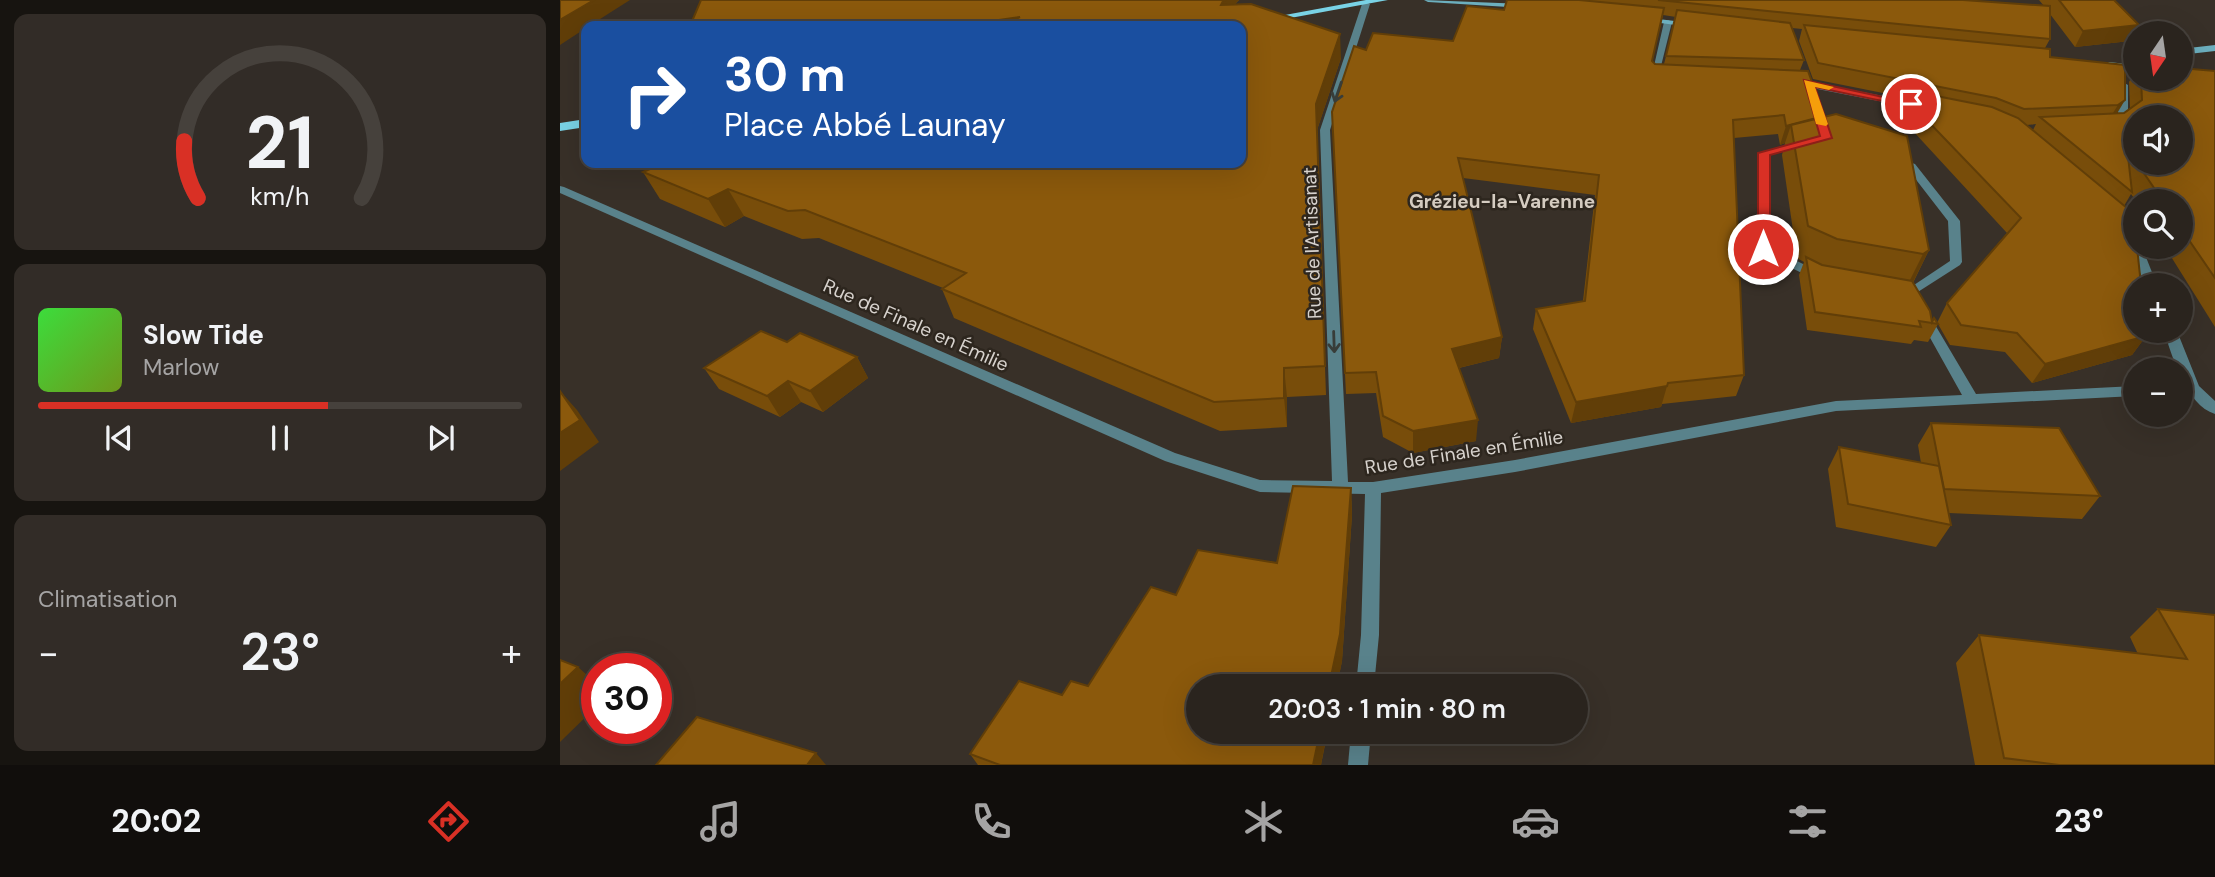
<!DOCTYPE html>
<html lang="fr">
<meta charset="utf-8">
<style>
:root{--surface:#2a241e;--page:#322c27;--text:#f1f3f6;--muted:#a5a4a4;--line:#46413c;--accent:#d93025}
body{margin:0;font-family:"DM Sans",sans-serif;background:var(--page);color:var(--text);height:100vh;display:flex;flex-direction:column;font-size:26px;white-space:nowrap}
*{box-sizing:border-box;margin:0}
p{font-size:23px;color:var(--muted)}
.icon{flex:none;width:38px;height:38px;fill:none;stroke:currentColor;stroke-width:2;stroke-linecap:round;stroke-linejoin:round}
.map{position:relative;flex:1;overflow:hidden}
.sheet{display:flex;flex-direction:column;gap:14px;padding:14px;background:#171410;width:560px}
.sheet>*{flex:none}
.guide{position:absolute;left:21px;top:21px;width:665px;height:147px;border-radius:14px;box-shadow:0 7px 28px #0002,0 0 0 2px var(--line);background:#1a4fa0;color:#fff;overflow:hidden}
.needle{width:46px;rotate:193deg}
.tools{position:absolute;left:1563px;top:21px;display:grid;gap:14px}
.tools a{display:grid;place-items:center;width:70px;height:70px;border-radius:50%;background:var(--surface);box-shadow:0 7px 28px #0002,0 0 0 2px var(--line);font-size:35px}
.speed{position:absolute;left:21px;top:653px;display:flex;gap:14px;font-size:35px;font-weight:700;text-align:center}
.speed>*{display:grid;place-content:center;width:91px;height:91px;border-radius:50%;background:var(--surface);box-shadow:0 7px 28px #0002,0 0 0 2px var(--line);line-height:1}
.speed .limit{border:10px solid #d22;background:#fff;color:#111}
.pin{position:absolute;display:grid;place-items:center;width:60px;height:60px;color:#fff;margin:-30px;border:4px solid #fff;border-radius:50%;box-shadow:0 2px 7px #0007}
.me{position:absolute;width:77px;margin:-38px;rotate:0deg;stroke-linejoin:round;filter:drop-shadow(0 0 5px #0008)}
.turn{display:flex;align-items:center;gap:24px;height:147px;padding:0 28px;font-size:32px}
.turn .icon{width:91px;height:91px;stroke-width:2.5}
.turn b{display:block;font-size:49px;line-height:60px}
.big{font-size:52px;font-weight:600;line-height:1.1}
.sheet .tile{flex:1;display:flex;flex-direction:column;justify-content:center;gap:10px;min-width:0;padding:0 24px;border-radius:14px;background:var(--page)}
.sheet .dial{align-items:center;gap:0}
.dial svg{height:182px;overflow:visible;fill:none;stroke:var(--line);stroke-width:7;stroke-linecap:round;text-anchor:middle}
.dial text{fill:var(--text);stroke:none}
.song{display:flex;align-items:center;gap:21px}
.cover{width:84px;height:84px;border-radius:10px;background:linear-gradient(135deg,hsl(120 70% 55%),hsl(80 70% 35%))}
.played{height:7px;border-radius:4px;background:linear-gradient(90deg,var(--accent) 60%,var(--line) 60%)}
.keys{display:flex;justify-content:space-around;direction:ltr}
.heat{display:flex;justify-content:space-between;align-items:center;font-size:38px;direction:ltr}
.trip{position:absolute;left:626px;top:674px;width:402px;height:70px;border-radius:35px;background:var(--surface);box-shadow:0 7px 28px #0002,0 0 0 2px var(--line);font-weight:600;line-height:70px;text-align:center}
.tabs{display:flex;height:112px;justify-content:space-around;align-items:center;background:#110e0c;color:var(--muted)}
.tabs .icon{width:49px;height:49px}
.tabs .on{color:var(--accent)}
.tabs b{font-size:32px;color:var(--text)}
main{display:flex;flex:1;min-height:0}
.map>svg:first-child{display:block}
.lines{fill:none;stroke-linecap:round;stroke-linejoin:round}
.street{fill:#59828b;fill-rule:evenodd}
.secondary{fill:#6cafbe;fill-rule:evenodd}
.primary{fill:#79d2e5;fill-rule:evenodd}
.wall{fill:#784d0a;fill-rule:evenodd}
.shaded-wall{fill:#613e08}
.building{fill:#8b590c;stroke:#613e08;stroke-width:2}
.oneway{stroke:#383d39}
.route{fill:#d93025;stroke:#8d1f18;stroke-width:2}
.slow{fill:#f59e0b}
.labels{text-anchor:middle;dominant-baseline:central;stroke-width:5;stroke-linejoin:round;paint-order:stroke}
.far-quarter-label{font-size:19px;font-weight:bold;fill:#d5ccc1;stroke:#2d261e}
.street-label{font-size:19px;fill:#d7d2cd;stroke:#2d261e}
</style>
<main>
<section class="sheet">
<div class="tile dial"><svg viewBox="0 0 100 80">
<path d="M14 69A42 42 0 1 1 86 69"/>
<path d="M14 69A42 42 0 0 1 8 44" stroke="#d93025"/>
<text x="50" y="56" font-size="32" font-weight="700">21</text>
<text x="50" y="72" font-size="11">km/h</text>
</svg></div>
<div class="tile">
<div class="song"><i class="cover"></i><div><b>Slow Tide</b><p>Marlow</p></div></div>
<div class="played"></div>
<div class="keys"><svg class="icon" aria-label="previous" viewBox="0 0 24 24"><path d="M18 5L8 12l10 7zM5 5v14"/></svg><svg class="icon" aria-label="pause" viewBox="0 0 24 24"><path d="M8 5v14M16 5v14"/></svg><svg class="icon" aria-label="next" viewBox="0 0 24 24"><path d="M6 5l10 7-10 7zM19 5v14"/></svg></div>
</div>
<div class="tile"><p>Climatisation</p>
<div class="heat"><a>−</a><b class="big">23°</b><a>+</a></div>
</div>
</section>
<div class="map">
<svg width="1655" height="765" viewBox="0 0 1655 765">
<rect width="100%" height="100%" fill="#383028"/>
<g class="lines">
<g class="street">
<path d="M806 2 810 4 770 130 788 482H813L955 460 1276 401 1402 395 1359 318 1365 314 1371 318 1416 394 1575 386V396L1276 411 955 472 821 493 819 635 814 686H796L801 635 805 494 700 492 605 461 0 193V186L4 187 615 453 700 480 772 481 760 130 802 4Z"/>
<path d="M1108 20 1112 22 1099 74 1103 77 1099 80 1091 79 1104 22Z"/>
<path d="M1235 79 1349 101 1354 104 1349 107 1232 84 1230 82Z"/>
<path d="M1563 82 1568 85V119L1556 128H1550V124L1558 118V85Z"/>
<path d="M1267 135 1355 164 1400 221 1402 262 1400 265 1350 297 1256 280 1199 252V153ZM1266 141 1347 168 1388 221 1390 261 1348 289 1263 274 1209 247V155Z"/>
<path d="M1575 244V247H1582L1597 285H1585L1570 247Z"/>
<path d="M1604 331H1617L1639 386 1655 401V414C1626 405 1612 356 1604 331Z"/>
<path d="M791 732H811L808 765H788Z"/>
</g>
<g class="secondary">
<path d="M864 0 964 4 968 6 964 8 868 2Z"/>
<path d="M1082 17 1131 23 1135 25 1131 27 1085 21H1082Z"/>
<path d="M1655 45V51L1620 55V49Z"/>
<path d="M1549 62 1575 65V71L1546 67 1545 65Z"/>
</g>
<g class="primary">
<path d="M806 0H828L681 27 666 26Z"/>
<path d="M26 119V127L0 131V123Z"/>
</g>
</g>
<g class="wall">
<path d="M141 0H679L675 4 781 58 757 130 766 395 727 397V427L660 431 394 318 382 289 383 288 259 238 242 239 184 216 165 227 100 199 83 172 681 163V26Z"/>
<path d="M947 0H1403L1484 6 1479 0H1554L1579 25 1570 41 1515 47 1490 14V39L1485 48 1490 57 1565 65 1557 113H1564L1570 108 1569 82 1575 72V79H1620L1655 71V327L1605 247H1620V201H1576L1571 194 1564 206 1586 336 1572 355 1472 383 1445 352 1390 345 1378 324 1368 342 1354 340 1351 344 1247 330 1239 275 1244 262 1237 258 1222 155 1225 143 1220 145 1218 134 1174 138 1184 375 1176 396 1102 404 1101 407 1011 423 973 329 976 309 1023 301 1035 195 903 178 942 337 939 358 899 368 916 441 853 453 823 437 816 393 786 394 772 112 806 50 893 41 944 10ZM1103 15 1116 17 1104 64H1095L1092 61ZM1232 28 1242 29 1239 41 1253 79 1333 95 1329 105 1447 233 1387 303 1377 323 1372 322 1353 283 1369 250 1264 117V116L1240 70 1244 60ZM1575 117 1620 163H1575ZM1476 124 1473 130 1467 125Z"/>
<path d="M227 342 297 357 308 378 263 412 241 402 220 417 159 389 144 368Z"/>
<path d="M1371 423 1540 496 1522 519 1389 513 1391 525 1376 547 1276 527 1268 469 1279 447 1361 463 1358 445Z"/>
<path d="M791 488 792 515 782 661 761 765H418L410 754 502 695 528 686 616 595 717 563Z"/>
<path d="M1598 609 1655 615V765H1415L1396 663 1419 635 1578 654 1570 637Z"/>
</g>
<g class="shaded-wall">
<path d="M34 0H70L29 26H26V28L0 45V20Z"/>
<path d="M660 0H679L675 4 666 23Z"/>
<path d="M460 17 462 26H397Z"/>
<path d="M1579 25 1570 41 1515 47 1523 31Z"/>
<path d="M780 34 781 58 757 130 766 395 756 104Z"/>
<path d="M1565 100 1555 117 1548 121 1558 105Z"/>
<path d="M1264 116 1258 134 1231 125 1225 143 1220 145 1226 126Z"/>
<path d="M168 189 184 216 165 227 148 199Z"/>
<path d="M1369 250 1353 282 1347 286 1363 254Z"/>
<path d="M1586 336 1572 355 1472 383 1485 364Z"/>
<path d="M942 337 939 358 890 370 892 349Z"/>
<path d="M297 357 308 378 263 412 250 391Z"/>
<path d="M724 368 727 397V427L724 398Z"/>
<path d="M228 381 241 402 220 417 207 396Z"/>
<path d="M1107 386 1101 407 1011 423 1016 402Z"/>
<path d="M0 391 17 410 39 442 0 471Z"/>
<path d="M918 420 916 441 853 453V431Z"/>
<path d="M791 488 792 515 782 661 777 686H769Z"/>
<path d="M18 667 37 684V706L0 742V684Z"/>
<path d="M760 732H767L761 765H753Z"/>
<path d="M256 753 266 765H247Z"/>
</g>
<g class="building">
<path d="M0 0H34L0 20Z"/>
<path d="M141 0H666L663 1 661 5 691 4 780 34 756 104 765 366 724 368V398L654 402 382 289 406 273 245 210 228 211 168 189 148 199 83 172 104 163H681V26H440L460 17 397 26H130Z"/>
<path d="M947 0H1019L1104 8 1092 61 1095 64 1248 71 1264 116 1226 126 1224 115 1173 120 1184 375 1108 383 1107 386 1016 402 976 309 1025 301 1039 175 898 158 942 337 892 349 918 420 853 431 823 416 816 372 785 373 772 112 794 46 806 50 813 33 893 41 907 6 944 10Z"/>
<path d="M1098 0H1403L1490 6V39Z"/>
<path d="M1499 0H1554L1579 25 1523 31Z"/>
<path d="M1117 10 1230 23 1244 60 1106 56Z"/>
<path d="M1244 25 1490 49V57L1565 65V100L1558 105 1464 109 1436 98 1258 63Z"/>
<path d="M1620 68 1655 71V278L1620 227V201H1603L1577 163H1620V117H1575V160L1567 147 1572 192 1480 117 1564 113 1582 100 1581 79H1620Z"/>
<path d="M1336 88 1432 107 1458 118 1573 213 1575 232V247H1577L1581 285H1575V331H1586V336L1485 364 1457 333 1401 325 1387 303 1461 218Z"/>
<path d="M1276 114 1347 136 1369 250 1363 254 1277 239 1248 226 1231 125Z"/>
<path d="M1246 257 1262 265 1352 281 1370 311 1372 322 1374 318 1378 324 1359 321 1361 327 1255 312Z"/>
<path d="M201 331 227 342 240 333 297 357 250 391 228 381 207 396 144 368Z"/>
<path d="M0 391 20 420 0 433Z"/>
<path d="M1371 423 1499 428 1540 496 1384 489Z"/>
<path d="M1279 447 1379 466 1391 525 1288 504Z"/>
<path d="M733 486 791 488 780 634 769 686H639V732H760L753 765H440L410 754 459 681 502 695 511 681 528 686 591 587 616 595 638 550 717 563Z"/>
<path d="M1598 609 1655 615V765H1499L1444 758 1419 635 1627 659Z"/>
<path d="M0 660 18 667 0 684Z"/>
<path d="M137 717 256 753 247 765H96Z"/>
</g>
<defs><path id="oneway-shaft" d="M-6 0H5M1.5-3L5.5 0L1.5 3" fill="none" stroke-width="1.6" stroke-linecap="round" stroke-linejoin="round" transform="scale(1.75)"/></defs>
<g class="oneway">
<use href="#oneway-shaft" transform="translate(778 92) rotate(109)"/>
<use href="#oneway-shaft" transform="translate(774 342) rotate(88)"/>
</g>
<path class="route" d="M1244 80 1356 104 1351 107 1255 87 1272 138 1210 155V249L1208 252H1198V153L1260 136Z"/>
<path class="slow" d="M1244 80 1274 87 1269 90 1255 87 1268 124 1266 126 1256 124Z"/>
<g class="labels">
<g class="far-quarter-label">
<text x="942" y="201">Grézieu-la-Varenne</text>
</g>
<g class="street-label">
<text transform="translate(752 243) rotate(-92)">Rue de l'Artisanat</text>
<text transform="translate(356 325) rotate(24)">Rue de Finale en Émilie</text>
<text transform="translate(904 452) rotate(-9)">Rue de Finale en Émilie</text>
</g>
</g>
</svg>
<div class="tools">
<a><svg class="needle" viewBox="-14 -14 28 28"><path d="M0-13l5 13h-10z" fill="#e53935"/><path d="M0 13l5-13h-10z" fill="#a5a4a4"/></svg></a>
<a><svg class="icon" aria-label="sound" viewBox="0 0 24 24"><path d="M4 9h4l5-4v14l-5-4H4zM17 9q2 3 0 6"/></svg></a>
<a><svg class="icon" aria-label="search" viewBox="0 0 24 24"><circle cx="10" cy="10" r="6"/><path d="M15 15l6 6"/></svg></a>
<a>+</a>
<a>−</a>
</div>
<div class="speed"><div class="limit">30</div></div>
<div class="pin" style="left:1351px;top:104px;background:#d93025"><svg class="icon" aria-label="arrive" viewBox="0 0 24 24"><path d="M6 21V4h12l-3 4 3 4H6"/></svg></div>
<svg class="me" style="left:1203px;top:249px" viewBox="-20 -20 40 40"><circle r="17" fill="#d93025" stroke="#fff" stroke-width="3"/><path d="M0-11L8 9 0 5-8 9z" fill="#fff"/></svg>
<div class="trip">20:03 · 1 min · 80 m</div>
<div class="guide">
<div class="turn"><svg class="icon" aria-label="right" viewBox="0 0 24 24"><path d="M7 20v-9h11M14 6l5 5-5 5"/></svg><div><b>30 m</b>Place Abbé Launay</div></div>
</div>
</div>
</main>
<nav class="tabs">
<b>20:02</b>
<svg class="icon on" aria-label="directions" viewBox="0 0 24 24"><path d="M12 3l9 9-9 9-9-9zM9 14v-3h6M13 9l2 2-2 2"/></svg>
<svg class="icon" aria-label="music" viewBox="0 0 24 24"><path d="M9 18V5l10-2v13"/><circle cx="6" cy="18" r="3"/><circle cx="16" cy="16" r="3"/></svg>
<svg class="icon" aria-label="phone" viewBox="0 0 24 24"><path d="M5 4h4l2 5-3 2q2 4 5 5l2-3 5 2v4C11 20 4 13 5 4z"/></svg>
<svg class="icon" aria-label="climate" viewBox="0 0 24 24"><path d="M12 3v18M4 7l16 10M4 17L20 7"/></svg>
<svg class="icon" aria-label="car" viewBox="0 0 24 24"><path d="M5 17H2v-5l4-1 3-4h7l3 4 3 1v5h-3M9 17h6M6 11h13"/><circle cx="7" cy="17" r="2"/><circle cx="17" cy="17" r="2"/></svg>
<svg class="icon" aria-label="filters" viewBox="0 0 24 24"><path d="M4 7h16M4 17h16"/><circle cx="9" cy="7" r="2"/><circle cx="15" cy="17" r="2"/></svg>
<b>23°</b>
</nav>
